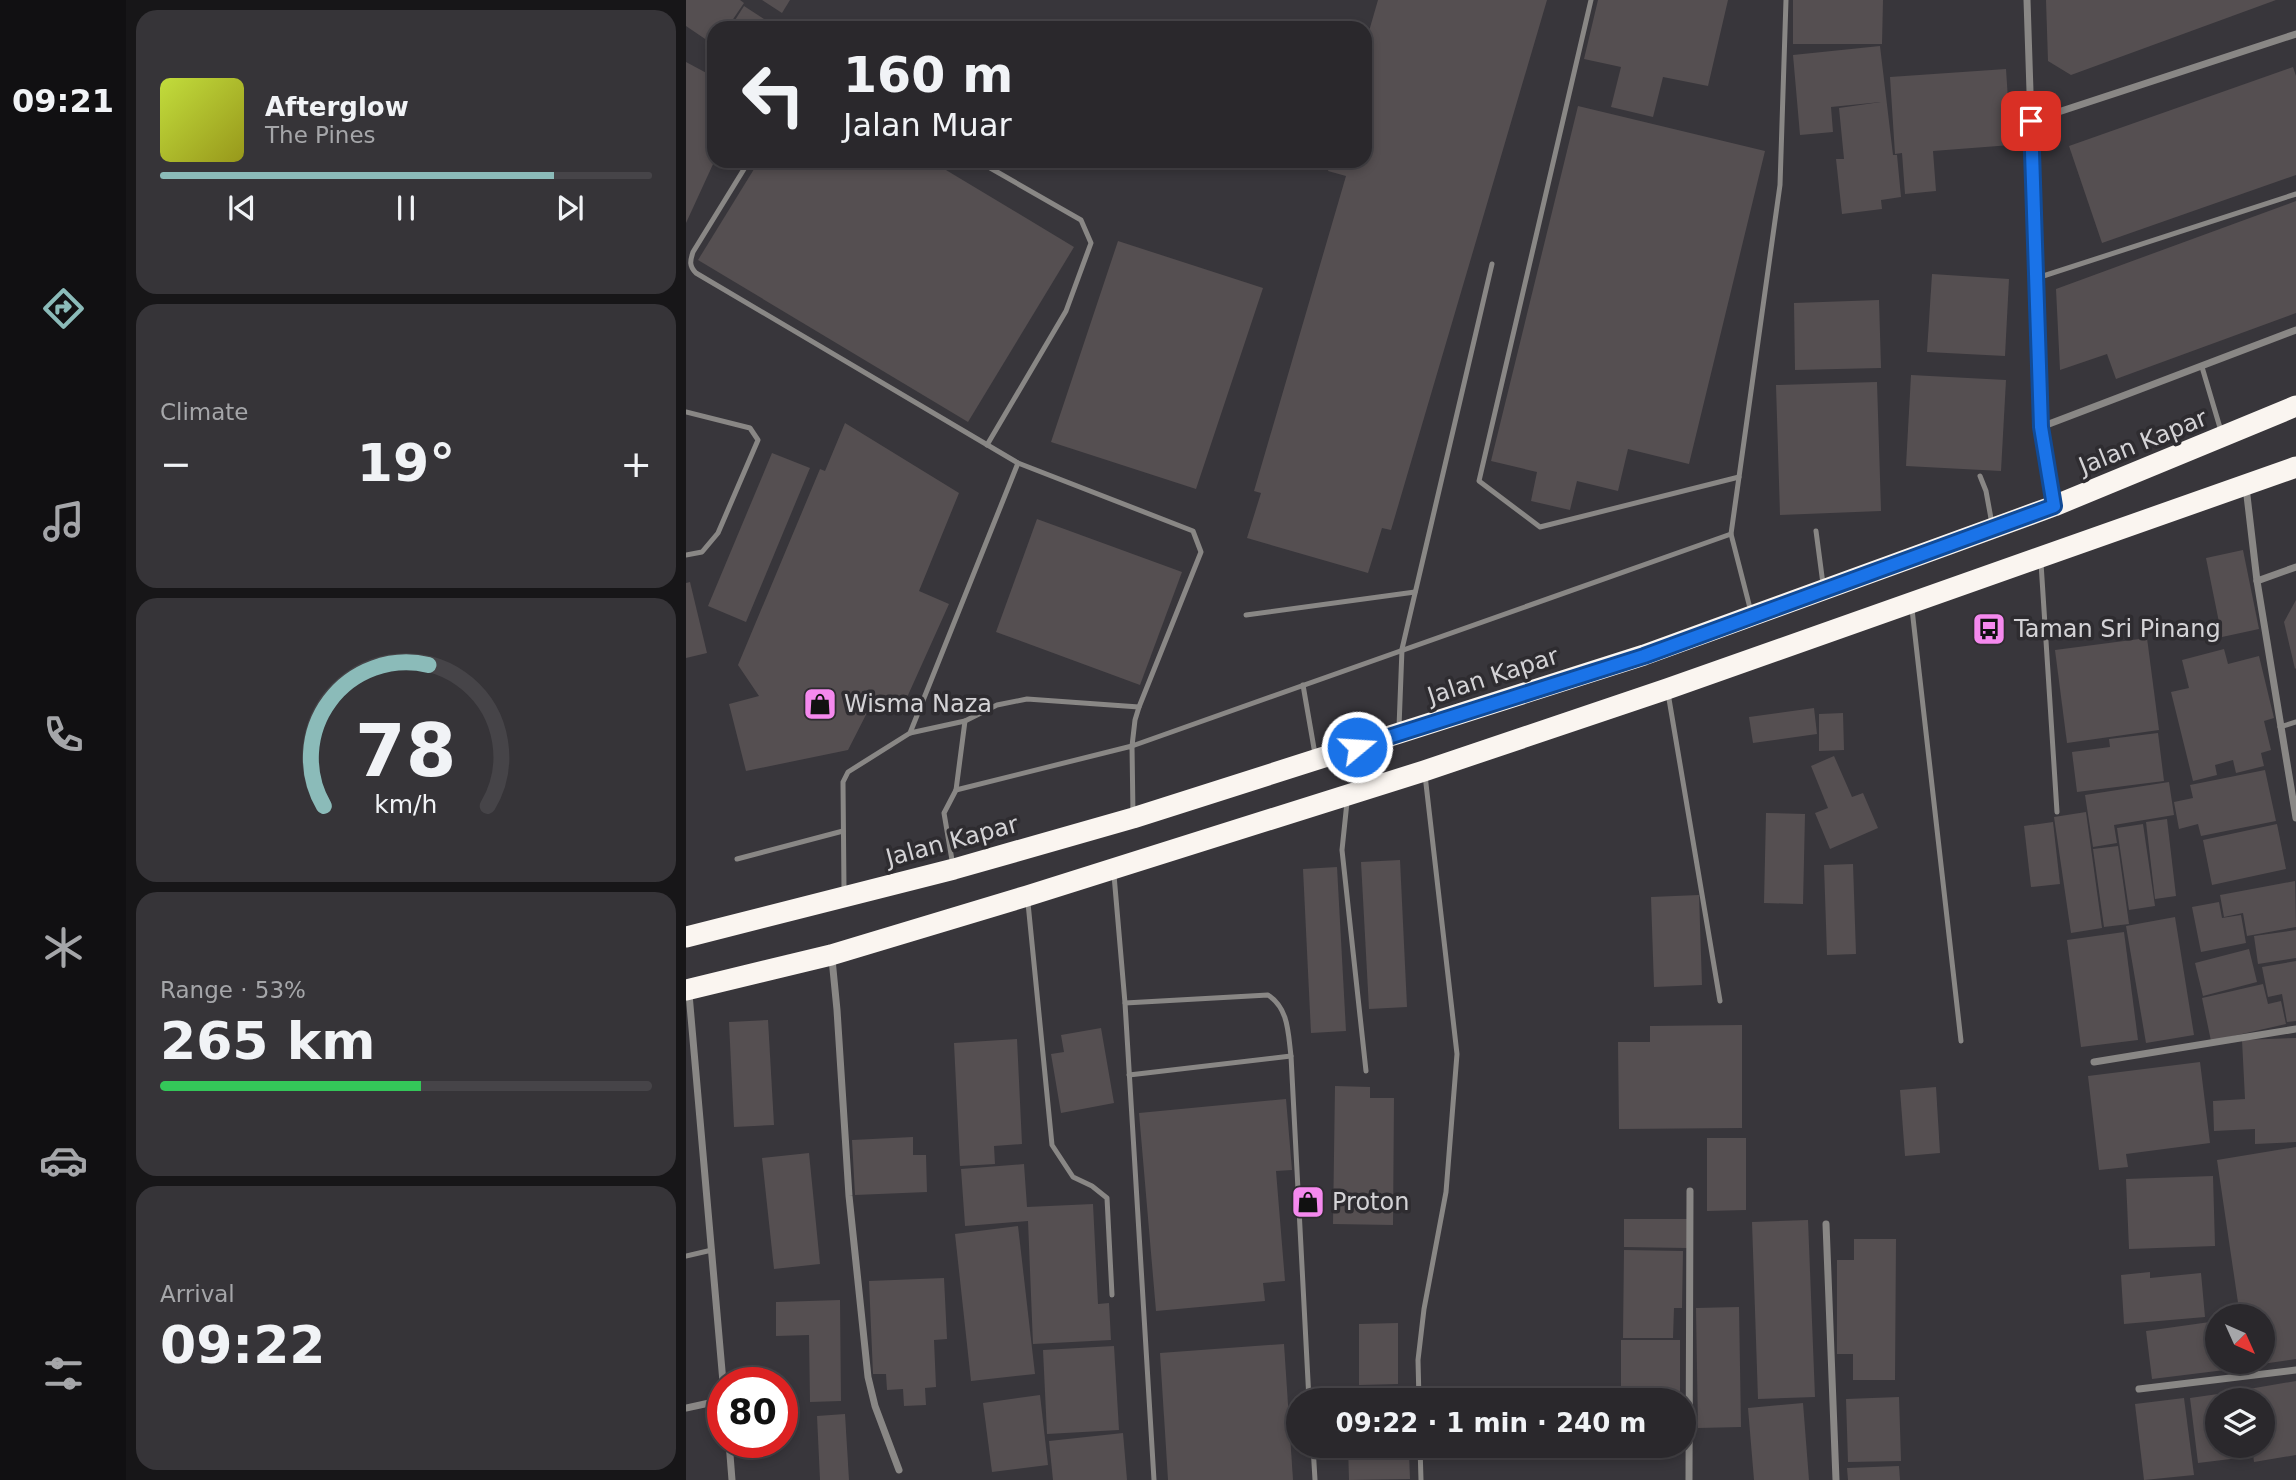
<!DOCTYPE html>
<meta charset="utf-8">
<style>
:root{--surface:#2a282c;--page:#363438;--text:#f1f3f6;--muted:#a5a6a9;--line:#464448;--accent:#8bbbb9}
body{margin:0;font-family:"DejaVu Sans",sans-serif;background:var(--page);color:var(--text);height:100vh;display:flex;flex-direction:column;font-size:26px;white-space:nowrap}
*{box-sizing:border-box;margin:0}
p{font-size:23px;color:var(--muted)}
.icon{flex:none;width:38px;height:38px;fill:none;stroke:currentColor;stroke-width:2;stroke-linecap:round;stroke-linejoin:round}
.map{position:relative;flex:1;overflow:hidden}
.drawer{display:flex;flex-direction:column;gap:10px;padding:10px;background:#171618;width:560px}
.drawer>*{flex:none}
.top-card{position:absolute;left:21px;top:21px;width:665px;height:147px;border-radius:21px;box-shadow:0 4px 10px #0003,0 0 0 2px var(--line);background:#2a282c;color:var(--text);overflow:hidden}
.needle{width:46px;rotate:135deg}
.fabs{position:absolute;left:1519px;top:1304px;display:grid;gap:14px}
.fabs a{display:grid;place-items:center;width:70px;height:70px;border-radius:50%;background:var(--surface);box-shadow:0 4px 10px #0003,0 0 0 2px var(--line);font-size:35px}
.speed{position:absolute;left:21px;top:1367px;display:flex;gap:14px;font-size:35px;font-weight:700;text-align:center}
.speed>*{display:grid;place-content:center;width:91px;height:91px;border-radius:50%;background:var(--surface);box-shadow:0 4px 10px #0003,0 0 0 2px var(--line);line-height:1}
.speed .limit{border:10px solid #d22;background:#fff;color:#111}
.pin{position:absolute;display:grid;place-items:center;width:60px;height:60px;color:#fff;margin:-30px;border-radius:14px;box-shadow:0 4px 10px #0006}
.me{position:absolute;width:77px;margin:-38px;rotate:72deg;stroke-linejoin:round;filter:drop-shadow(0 0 5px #0008)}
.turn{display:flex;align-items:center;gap:24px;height:147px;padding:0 21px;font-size:32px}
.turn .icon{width:91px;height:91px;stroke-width:2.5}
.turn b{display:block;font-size:49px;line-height:60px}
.big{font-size:52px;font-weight:700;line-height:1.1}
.drawer .widget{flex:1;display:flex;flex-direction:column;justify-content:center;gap:10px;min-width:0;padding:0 24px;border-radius:21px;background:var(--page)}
.drawer .dial{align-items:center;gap:0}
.dial svg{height:182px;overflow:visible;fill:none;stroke:var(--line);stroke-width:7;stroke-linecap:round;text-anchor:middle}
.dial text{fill:var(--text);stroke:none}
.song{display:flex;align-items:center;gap:21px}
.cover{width:84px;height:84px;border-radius:10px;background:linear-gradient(135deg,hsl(70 70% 55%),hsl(60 70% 35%))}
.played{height:7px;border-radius:4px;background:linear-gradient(90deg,var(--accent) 80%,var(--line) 80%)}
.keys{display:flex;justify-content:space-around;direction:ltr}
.heat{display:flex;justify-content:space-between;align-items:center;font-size:38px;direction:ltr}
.charge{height:10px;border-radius:5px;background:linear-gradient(90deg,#34c759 53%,var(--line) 0)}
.trip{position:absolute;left:600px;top:1388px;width:410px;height:70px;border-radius:35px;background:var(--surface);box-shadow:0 4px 10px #0003,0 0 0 2px var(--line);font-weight:700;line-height:70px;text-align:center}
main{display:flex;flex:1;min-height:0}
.tabs{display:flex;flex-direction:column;width:126px;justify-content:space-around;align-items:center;background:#111012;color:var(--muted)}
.tabs .icon{width:49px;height:49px}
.tabs .active{color:var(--accent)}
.tabs b{font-size:32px;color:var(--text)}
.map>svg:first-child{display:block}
.building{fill:#554f51}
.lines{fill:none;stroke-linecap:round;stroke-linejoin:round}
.lane{stroke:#898785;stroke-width:5}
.street{stroke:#898785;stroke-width:7}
.highway{stroke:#faf5f0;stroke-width:21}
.route-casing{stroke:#114b97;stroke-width:18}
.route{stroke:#1a73e8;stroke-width:12}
.labels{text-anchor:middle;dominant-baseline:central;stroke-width:7;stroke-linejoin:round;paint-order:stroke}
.street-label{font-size:24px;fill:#d4d3d6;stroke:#2e2c30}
.poi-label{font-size:24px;fill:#d4d3d6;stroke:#2e2c30;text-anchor:start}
</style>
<main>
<nav class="tabs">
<b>09:21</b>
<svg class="icon active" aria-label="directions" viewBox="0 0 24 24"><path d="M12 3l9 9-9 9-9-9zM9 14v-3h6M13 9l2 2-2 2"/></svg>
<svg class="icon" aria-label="music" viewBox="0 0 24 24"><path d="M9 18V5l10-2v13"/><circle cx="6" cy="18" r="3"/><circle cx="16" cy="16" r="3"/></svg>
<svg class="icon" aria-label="phone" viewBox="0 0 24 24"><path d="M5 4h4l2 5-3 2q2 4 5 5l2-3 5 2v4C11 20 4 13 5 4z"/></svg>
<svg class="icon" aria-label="climate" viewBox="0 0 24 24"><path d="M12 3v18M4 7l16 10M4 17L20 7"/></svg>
<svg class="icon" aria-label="car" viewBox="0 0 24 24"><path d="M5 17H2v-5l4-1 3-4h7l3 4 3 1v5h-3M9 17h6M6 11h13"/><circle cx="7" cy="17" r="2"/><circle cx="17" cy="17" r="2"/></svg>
<svg class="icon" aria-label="filters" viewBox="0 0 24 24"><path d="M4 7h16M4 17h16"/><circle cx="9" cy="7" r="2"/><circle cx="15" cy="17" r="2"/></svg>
</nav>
<section class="drawer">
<div class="widget">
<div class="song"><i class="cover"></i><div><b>Afterglow</b><p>The Pines</p></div></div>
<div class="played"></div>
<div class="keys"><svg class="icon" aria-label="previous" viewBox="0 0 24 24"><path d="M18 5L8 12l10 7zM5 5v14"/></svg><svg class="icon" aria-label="pause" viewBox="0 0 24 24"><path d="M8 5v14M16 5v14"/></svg><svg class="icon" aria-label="next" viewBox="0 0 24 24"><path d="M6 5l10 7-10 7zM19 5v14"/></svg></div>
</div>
<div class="widget"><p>Climate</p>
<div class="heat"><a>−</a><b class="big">19°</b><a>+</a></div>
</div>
<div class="widget dial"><svg viewBox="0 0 100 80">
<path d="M14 69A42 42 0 1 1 86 69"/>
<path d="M14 69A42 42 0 0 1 60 7" stroke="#8bbbb9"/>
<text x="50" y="56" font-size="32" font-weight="700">78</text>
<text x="50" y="72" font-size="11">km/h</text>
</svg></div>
<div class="widget"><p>Range · 53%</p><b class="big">265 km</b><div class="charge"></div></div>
<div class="widget"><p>Arrival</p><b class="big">09:22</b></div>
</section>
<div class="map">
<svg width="1610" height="1480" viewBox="0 0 1610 1480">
<rect width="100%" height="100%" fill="#38363b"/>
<g class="building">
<path d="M0 0H54L58 3 41 28H28V45L0 26Z"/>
<path d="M76 0H104L96 13Z"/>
<path d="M692 0H861L705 530 696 528 682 573 561 538 575 493 568 491 660 176 642 171 645 161H679V45Z"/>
<path d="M912 0H1042L1022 86 977 77 967 117 925 107 935 67 898 59Z"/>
<path d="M1107 0H1197L1196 44H1107Z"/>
<path d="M1360 0H1590L1385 75 1362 61Z"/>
<path d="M58 6 92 28H44Z"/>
<path d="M1194 46 1207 155H1211L1215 197 1195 200 1196 209 1156 214 1150 159H1158L1153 108 1195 102 1145 107 1147 132 1114 135 1107 55Z"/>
<path d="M0 62 28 77V162L0 223Z"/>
<path d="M1607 67 1610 76V175L1416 243 1383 146Z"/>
<path d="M1320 69 1325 145 1247 151 1250 191 1219 194 1216 153 1209 154 1204 77Z"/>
<path d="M892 106 1079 151 1003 464 942 449 932 491 891 481 884 510 845 501 851 472 805 461Z"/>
<path d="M73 161H245L388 247 282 422 12 260Z"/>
<path d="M1610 201V313L1430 379 1421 354 1374 370 1370 289Z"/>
<path d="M432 241 577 288 510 489 365 442Z"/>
<path d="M1246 274 1323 279 1319 356 1241 352Z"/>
<path d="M1193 300 1195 368 1109 370 1108 303Z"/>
<path d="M1225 375 1320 380 1315 471 1220 466Z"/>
<path d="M1191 382 1195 511 1094 515 1090 385Z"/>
<path d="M159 423 273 493 233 591 263 604 214 713 186 703 162 750 60 771 43 704 73 696 52 665 134 469 139 471Z"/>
<path d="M86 453 124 468 60 622 22 606Z"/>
<path d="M351 519 496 572 454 685 310 632Z"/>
<path d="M1557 550 1573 629 1536 637 1520 558Z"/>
<path d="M4 582 21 653 0 658V583Z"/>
<path d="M1610 600V668L1609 669 1598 622Z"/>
<path d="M1461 638 1473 730 1381 743 1369 650Z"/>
<path d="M1538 649 1542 664 1573 656 1588 718 1578 721 1585 750 1575 753 1578 766 1550 773 1547 760 1529 765 1531 775 1507 781 1485 692 1503 688 1496 660Z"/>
<path d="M1128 708 1131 734 1067 743 1063 717Z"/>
<path d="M1157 713 1158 750 1133 751V714Z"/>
<path d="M1472 733 1478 781 1391 792 1386 752 1424 747 1423 739Z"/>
<path d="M1148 756 1166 797 1177 793 1192 828 1144 849 1129 813 1142 808 1125 766Z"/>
<path d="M1579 770 1590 821 1515 836 1512 824 1493 829 1488 802 1507 798 1504 785Z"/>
<path d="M1483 782 1488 815 1428 825 1431 843 1407 847 1399 795Z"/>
<path d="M1400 812 1416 928 1385 933 1368 817Z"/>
<path d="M1080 813 1119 814 1117 904 1078 903Z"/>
<path d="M1481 819 1490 896 1469 899 1460 822Z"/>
<path d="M1367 822 1374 884 1345 887 1338 826Z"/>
<path d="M1457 824 1469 906 1443 910 1431 828Z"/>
<path d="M1591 824 1600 869 1526 885 1517 840Z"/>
<path d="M1432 846 1443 924 1418 927 1407 849Z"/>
<path d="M714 860 721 1007 683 1009 675 862Z"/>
<path d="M1167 864 1170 954 1141 955 1138 865Z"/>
<path d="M651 867 660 1031 625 1033 617 869Z"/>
<path d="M1609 881 1610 927 1561 936 1557 913 1538 917 1534 895Z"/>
<path d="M1013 895 1016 985 968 987 965 897Z"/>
<path d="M1533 902 1536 918 1555 915 1560 943 1515 952 1506 907Z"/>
<path d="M1489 917 1508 1035 1460 1043 1440 926Z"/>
<path d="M1610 930V958L1572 964 1568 936Z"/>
<path d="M1438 932 1452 1040 1395 1047 1381 940Z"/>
<path d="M1563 949 1571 982 1517 996 1509 963Z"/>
<path d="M1610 961V1021L1601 1022 1596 994 1582 997 1576 967Z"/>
<path d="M1577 984 1582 1004 1595 1001 1600 1024 1525 1041 1516 998Z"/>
<path d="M82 1020 88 1125 48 1127 43 1022Z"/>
<path d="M1056 1025V1128L933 1129 932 1042H964V1026Z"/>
<path d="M415 1028 428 1103 375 1113 365 1054 378 1052 375 1035Z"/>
<path d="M1610 1038V1142L1569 1144V1129L1528 1131 1527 1101 1559 1099 1556 1040Z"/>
<path d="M331 1039 336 1144 308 1146 309 1164 274 1166 268 1043Z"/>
<path d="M1514 1062 1524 1143 1440 1154 1442 1167 1413 1170 1402 1076Z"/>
<path d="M649 1086 684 1087V1098H708L707 1225 647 1224Z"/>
<path d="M1250 1087 1254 1153 1219 1156 1214 1090Z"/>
<path d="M600 1099 606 1170 590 1171 599 1281 577 1283 579 1301 470 1311 453 1113Z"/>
<path d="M227 1137V1155H240L241 1192 169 1195 166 1140Z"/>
<path d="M1021 1138H1060V1210L1021 1211Z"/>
<path d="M1610 1147V1359L1562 1366 1561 1362H1577V1316H1554L1531 1160Z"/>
<path d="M123 1153 134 1264 88 1269 76 1158Z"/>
<path d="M338 1164 341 1207 407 1204 412 1304 423 1303 425 1340 347 1344 342 1221 279 1226 275 1169Z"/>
<path d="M1527 1176 1529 1246 1443 1249 1440 1179Z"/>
<path d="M938 1219H1002L1001 1248 938 1247Z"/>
<path d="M1122 1220 1129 1397 1072 1399 1066 1222Z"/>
<path d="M332 1226 349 1374 285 1381 269 1234Z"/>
<path d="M1168 1239H1210L1209 1380H1167V1354H1151V1260H1168Z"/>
<path d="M938 1250 997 1251 996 1308H988L987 1338H937Z"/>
<path d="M1464 1272V1278L1515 1273 1519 1317 1438 1324 1435 1275Z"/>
<path d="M258 1278 261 1339 248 1340 250 1387 239 1388 240 1405 218 1406 217 1389 201 1390 200 1374H187L183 1281Z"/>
<path d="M154 1300 155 1401 124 1402 123 1335 90 1336V1302Z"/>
<path d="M1053 1307 1055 1427 1012 1428 1010 1308Z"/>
<path d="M1531 1321V1362H1546L1547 1369 1466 1379 1460 1331Z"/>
<path d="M712 1323V1384L673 1385V1324Z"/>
<rect x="935" y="1340" width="59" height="60"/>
<path d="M598 1344 607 1480H482L474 1353Z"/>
<path d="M428 1346 433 1430 361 1434 357 1350Z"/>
<path d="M1610 1381V1455L1568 1462 1566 1446H1577V1400H1559L1557 1390Z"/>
<path d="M1553 1391 1554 1400H1531V1446H1560L1561 1457 1512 1463 1504 1398Z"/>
<path d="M354 1395 362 1465 306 1472 297 1403Z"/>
<path d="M1213 1397 1215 1461 1162 1462 1160 1399Z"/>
<path d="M1498 1398 1508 1475 1458 1480 1449 1404Z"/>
<path d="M1117 1403 1123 1480H1068L1062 1408Z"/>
<path d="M159 1414 163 1480H134L131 1416Z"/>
<path d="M437 1433 441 1480H367L363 1441Z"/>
<path d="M662 1446H712V1455L723 1454 724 1479 663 1480Z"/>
<path d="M1213 1466 1214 1480H1162L1161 1468Z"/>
</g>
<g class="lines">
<g class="lane">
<path d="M905 0 793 481 854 527 1053 477"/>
<path d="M63 161 7 252C4 261 3 266 10 273L332 463 507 531 515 552 453 707 449 720 446 746 1045 534 1065 612"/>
<path d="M292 161 395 220 405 243 380 311 301 445"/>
<path d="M1351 278 1610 194"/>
<path d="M1516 367 1535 431"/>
<path d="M0 412 64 428 72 440 32 533 16 552 0 555"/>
<path d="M1294 476 1300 491 1306 524"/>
<path d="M1130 531 1137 584"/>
<path d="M1045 534 1094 185 1100 0"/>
<path d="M1355 563 1371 812"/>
<path d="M1226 609 1275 1041"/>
<path d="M560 615 729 592"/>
<path d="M617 685 629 754"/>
<path d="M982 693 1034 1001"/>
<path d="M713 727 716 649 806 264"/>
<path d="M1594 727 1610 722"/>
<path d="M224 733 332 463"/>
<path d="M270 790 279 721 311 705 341 699 453 707"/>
<path d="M661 802 656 850 680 1071"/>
<path d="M51 859 157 831"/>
<path d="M267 866 258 813 270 790 446 746 447 814"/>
<path d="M428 875 439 1003 468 1480"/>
<path d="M158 890 157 782 162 772 224 733 279 721"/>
<path d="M342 903 366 1145 387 1177 406 1186 421 1198 426 1295"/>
<path d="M439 1003 582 995C603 1009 602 1033 605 1056L623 1400"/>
<path d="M443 1075 605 1056"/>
<path d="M0 1256 26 1250"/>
<path d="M733 1400 732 1360 738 1309 760 1192 771 1054 739 775"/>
<path d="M627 1446 629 1480"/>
<path d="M734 1446 735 1480"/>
</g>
<g class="street">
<path d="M1341 0 1355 427 1367 502"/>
<path d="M1345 121 1610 34"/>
<path d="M1355 427 1610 330"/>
<path d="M1560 487 1571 581 1610 818"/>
<path d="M1571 581 1610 567"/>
<path d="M146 959 151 1010 163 1196 182 1377 189 1406 213 1470"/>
<path d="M3 994 37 1382"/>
<path d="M1408 1062 1610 1029"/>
<path d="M1140 1224 1150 1480"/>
<path d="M1453 1389 1610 1370"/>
<path d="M0 1408 37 1400"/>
<path d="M43 1442 46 1480"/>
<path d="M1003 1480 1004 1191"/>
</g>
<g class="highway">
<path d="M0 937 268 869 447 818 958 655 1368 506 1610 406"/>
<path d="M0 990 145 955 341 896 738 771 981 689 1610 467"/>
</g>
</g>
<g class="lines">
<defs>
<path id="route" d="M671 747 958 656 1368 506 1355 427 1345 121"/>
</defs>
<use href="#route" class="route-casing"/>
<use href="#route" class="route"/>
</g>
<defs>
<symbol id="bus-square" viewBox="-11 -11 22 22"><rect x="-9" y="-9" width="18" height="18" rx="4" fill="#f589ee" stroke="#2e2c30"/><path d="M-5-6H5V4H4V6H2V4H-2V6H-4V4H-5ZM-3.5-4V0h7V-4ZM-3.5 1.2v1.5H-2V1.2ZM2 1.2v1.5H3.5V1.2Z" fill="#111"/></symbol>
<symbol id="shop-square" viewBox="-11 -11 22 22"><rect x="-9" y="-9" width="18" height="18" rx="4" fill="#f589ee" stroke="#2e2c30"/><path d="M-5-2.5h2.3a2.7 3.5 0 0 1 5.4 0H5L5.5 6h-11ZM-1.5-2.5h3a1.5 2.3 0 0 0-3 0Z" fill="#111"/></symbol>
</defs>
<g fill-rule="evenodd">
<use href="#bus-square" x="1284" y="610" width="38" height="38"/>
<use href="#shop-square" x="115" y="685" width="38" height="38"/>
<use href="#shop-square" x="603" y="1183" width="38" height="38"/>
</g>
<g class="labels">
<g class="street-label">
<text transform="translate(1457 442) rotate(-22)">Jalan Kapar</text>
<text transform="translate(807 676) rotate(-18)">Jalan Kapar</text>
<text transform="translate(266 841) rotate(-15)">Jalan Kapar</text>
</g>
<g class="poi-label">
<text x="1328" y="629">Taman Sri Pinang</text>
<text x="158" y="704">Wisma Naza</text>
<text x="646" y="1202">Proton</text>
</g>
</g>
</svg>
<div class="fabs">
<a><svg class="needle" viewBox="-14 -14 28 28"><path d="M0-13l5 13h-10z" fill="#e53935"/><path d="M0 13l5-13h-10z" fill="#a5a6a9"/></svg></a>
<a><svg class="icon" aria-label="layers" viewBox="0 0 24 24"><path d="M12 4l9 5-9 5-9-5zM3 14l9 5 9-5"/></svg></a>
</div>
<div class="speed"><div class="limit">80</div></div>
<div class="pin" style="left:1345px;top:121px;background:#d93025"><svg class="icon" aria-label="arrive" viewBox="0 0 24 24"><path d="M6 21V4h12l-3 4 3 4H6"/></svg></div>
<svg class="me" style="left:671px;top:747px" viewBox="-20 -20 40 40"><circle r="17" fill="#1a73e8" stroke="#fff" stroke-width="3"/><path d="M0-11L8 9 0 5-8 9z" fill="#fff"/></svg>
<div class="trip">09:22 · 1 min · 240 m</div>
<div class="top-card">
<div class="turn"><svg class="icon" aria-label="left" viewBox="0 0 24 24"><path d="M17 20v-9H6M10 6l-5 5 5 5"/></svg><div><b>160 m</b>Jalan Muar</div></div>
</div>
</div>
</main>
